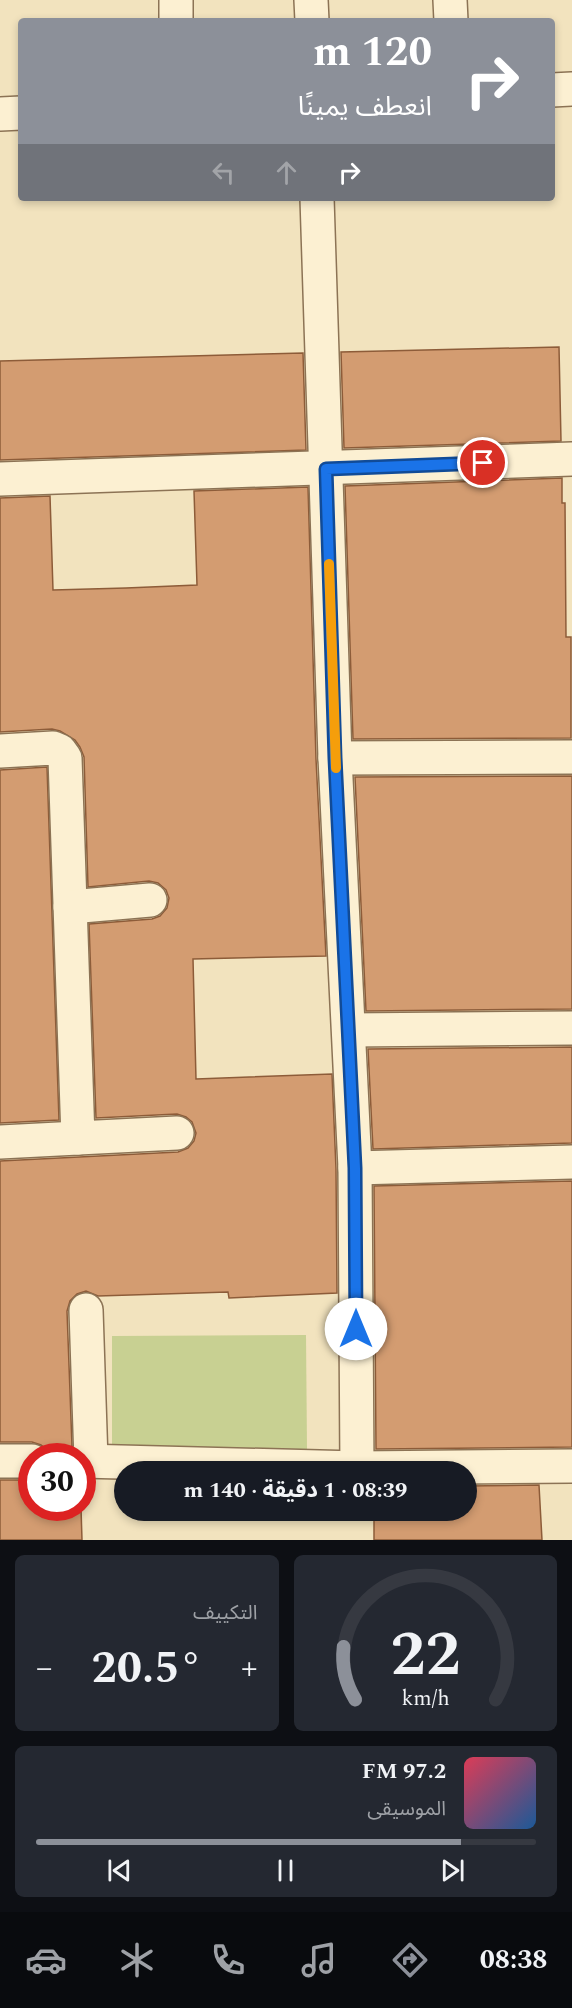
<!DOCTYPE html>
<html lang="ar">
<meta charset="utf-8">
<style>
:root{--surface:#171b24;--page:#242831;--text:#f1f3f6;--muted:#9ea1a6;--line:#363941;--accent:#8c9099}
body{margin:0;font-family:Spectral,"Noto Sans Arabic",serif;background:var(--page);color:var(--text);direction:rtl;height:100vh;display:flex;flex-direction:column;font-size:22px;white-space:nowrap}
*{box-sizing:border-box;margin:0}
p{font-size:20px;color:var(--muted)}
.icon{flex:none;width:33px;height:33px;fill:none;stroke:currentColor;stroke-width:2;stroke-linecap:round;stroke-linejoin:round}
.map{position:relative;height:1540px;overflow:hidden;direction:ltr}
.sheet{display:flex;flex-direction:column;gap:15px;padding:15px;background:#0d0f14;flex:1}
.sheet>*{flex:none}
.hud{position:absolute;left:18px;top:18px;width:537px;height:183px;border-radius:6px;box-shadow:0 3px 9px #0003;direction:rtl;background:#8c9099;color:#fff;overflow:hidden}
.speed{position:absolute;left:18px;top:1443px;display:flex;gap:12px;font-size:30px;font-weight:700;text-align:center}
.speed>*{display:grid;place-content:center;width:78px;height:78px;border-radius:50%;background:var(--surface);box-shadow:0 3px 9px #0003;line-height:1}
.speed .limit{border:9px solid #d22;background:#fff;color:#111}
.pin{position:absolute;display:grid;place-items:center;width:51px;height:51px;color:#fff;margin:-26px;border:3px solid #fff;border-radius:50%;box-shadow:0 2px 6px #0007}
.me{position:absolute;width:66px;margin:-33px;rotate:0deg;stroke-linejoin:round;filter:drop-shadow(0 0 4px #0008)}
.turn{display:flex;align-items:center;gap:21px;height:126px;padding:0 24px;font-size:27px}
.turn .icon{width:78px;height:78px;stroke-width:2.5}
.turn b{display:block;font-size:42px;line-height:51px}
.lanes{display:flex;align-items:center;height:57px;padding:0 24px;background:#0003;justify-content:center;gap:30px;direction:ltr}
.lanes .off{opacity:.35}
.big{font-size:45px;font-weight:700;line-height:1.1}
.sheet .tile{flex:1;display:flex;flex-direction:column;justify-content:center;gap:9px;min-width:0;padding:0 21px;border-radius:9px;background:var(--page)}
.sheet .dial{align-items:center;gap:0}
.dial svg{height:156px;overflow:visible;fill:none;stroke:var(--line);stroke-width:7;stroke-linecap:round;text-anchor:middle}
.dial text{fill:var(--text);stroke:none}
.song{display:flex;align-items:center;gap:18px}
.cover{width:72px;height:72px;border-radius:9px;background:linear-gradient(135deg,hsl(350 70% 55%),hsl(210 70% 35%))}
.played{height:6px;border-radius:3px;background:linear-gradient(90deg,var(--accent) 85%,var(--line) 85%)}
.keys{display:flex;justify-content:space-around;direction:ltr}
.heat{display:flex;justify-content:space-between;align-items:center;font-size:33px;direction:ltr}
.sheet .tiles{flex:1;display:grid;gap:15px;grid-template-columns:1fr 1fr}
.tile:last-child{grid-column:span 2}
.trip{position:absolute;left:114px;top:1461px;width:363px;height:60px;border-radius:30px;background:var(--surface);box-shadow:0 3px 9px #0003;font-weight:700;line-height:60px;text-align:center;direction:rtl}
.dock{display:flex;height:96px;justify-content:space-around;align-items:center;background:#090b0e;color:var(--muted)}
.dock .icon{width:42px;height:42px}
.dock .active{color:var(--accent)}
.dock b{font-size:27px;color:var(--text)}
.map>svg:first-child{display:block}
.green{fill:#c8d092}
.building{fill:#d39c71;stroke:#8d5c39;stroke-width:1.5}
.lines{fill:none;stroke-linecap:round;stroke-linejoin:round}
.minor-casing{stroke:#8c7355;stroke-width:36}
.minor{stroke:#fcf0d2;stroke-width:33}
.route-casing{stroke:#114b97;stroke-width:15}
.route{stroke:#1a73e8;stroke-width:10}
.slow{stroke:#f59e0b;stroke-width:10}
</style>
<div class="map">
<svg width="572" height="1540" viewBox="0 0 572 1540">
<rect width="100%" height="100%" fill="#f2e3be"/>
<path class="green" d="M306 1335 307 1449 112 1450V1336Z"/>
<g class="building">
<path d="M559 347 561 441 344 448 341 352Z"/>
<path d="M303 353 306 450 0 460V361Z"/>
<path d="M562 478V503H565L566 637H571V738L353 739 345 486Z"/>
<path d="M308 487 316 759 326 956 193 959 196 1079 332 1074 336 1169 337 1293 229 1298 228 1292 98 1296 86 1291 77 1294 70 1301 67 1311 72 1446 66 1451 64 1456H50L48 1451 41 1445 32 1442H0V1161L178 1152 188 1148 194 1141 196 1133 192 1122 186 1117 177 1114 96 1118 89 924 152 919 160 916 167 908 169 898 166 890 158 883 149 881 88 887 84 757 80 747 75 740 60 731 52 729 0 732V498L50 496 53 590 126 588 197 585 194 491Z"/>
<path d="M47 767 59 1120 0 1123V770Z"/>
<path d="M572 776V1009L366 1011 355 777Z"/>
<path d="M572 1047V1143L373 1149 368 1049Z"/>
<path d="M572 1181V1447L376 1449 374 1186Z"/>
<path d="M0 1480H32V1508H81L82 1540H0Z"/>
<path d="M539 1485 542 1540H374V1510H466V1486Z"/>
</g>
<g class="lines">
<defs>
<g id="minor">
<path d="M176 0V21"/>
<path d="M311 0 312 21"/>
<path d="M450 0 451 21"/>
<path d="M552 90 572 89"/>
<path d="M0 114 21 113"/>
<path d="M317 198 335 758 355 1168 357 1468"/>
<path d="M0 479 572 459"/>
<path d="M0 751 53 748 60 751 65 758 78 1138 177 1133"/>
<path d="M335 758 572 757"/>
<path d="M70 907 150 900"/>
<path d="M349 1030 572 1028"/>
<path d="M0 1142 78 1138"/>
<path d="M355 1168 572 1162"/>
<path d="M86 1310 91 1461"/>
<path d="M0 1461H32"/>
<path d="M82 1461 357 1468 572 1466"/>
</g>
</defs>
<use href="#minor" class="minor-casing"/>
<use href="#minor" class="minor"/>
</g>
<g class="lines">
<defs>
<path id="route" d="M356 1329 355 1168 335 758 326 469 483 463"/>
</defs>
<use href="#route" class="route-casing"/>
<use href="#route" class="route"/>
<path class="slow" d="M329 564 336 768"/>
</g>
</svg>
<div class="speed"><div class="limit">30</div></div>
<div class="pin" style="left:483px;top:463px;background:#d93025"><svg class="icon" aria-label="arrive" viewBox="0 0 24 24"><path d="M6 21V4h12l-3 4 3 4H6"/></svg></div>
<svg class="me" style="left:356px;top:1329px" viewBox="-20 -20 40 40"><circle r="19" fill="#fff"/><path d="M0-13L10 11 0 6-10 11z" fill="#1a73e8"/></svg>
<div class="trip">08:39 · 1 دقيقة · 140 m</div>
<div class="hud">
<div class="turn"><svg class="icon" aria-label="right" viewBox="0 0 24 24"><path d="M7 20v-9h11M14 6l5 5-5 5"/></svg><div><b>120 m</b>انعطف يمينًا</div></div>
<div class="lanes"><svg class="icon off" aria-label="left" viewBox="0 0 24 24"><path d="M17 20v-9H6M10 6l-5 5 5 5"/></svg><svg class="icon off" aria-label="ahead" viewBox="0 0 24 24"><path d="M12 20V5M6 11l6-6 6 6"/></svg><svg class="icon" aria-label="right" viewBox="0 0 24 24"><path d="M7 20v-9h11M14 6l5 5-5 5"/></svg></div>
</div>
</div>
<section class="sheet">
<div class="tiles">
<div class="tile dial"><svg viewBox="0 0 100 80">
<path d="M14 69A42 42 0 1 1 86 69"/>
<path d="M14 69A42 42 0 0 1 8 42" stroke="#8c9099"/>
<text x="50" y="56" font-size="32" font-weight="700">22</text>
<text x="50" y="72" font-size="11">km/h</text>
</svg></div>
<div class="tile"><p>التكييف</p>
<div class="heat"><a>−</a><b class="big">20.5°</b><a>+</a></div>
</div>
<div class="tile">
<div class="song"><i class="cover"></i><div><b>97.2 FM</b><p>الموسيقى</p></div></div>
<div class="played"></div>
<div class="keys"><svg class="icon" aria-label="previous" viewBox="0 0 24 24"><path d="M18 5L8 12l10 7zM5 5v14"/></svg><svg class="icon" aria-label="pause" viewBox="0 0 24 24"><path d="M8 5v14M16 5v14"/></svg><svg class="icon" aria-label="next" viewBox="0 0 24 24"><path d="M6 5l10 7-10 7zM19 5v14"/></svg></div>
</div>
</div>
</section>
<nav class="dock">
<b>08:38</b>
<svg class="icon active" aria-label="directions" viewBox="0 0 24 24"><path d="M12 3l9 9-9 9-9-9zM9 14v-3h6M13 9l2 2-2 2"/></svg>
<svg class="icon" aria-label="music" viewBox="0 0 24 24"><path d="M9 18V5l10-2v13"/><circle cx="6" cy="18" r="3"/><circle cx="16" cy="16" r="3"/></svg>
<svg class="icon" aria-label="phone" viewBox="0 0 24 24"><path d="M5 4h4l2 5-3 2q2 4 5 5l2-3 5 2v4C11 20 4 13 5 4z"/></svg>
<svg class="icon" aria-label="climate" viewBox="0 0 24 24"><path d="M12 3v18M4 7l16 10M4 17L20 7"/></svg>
<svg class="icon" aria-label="car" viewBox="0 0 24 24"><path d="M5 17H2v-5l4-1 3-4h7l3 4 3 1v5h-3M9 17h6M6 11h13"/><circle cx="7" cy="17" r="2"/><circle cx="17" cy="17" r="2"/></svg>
</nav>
